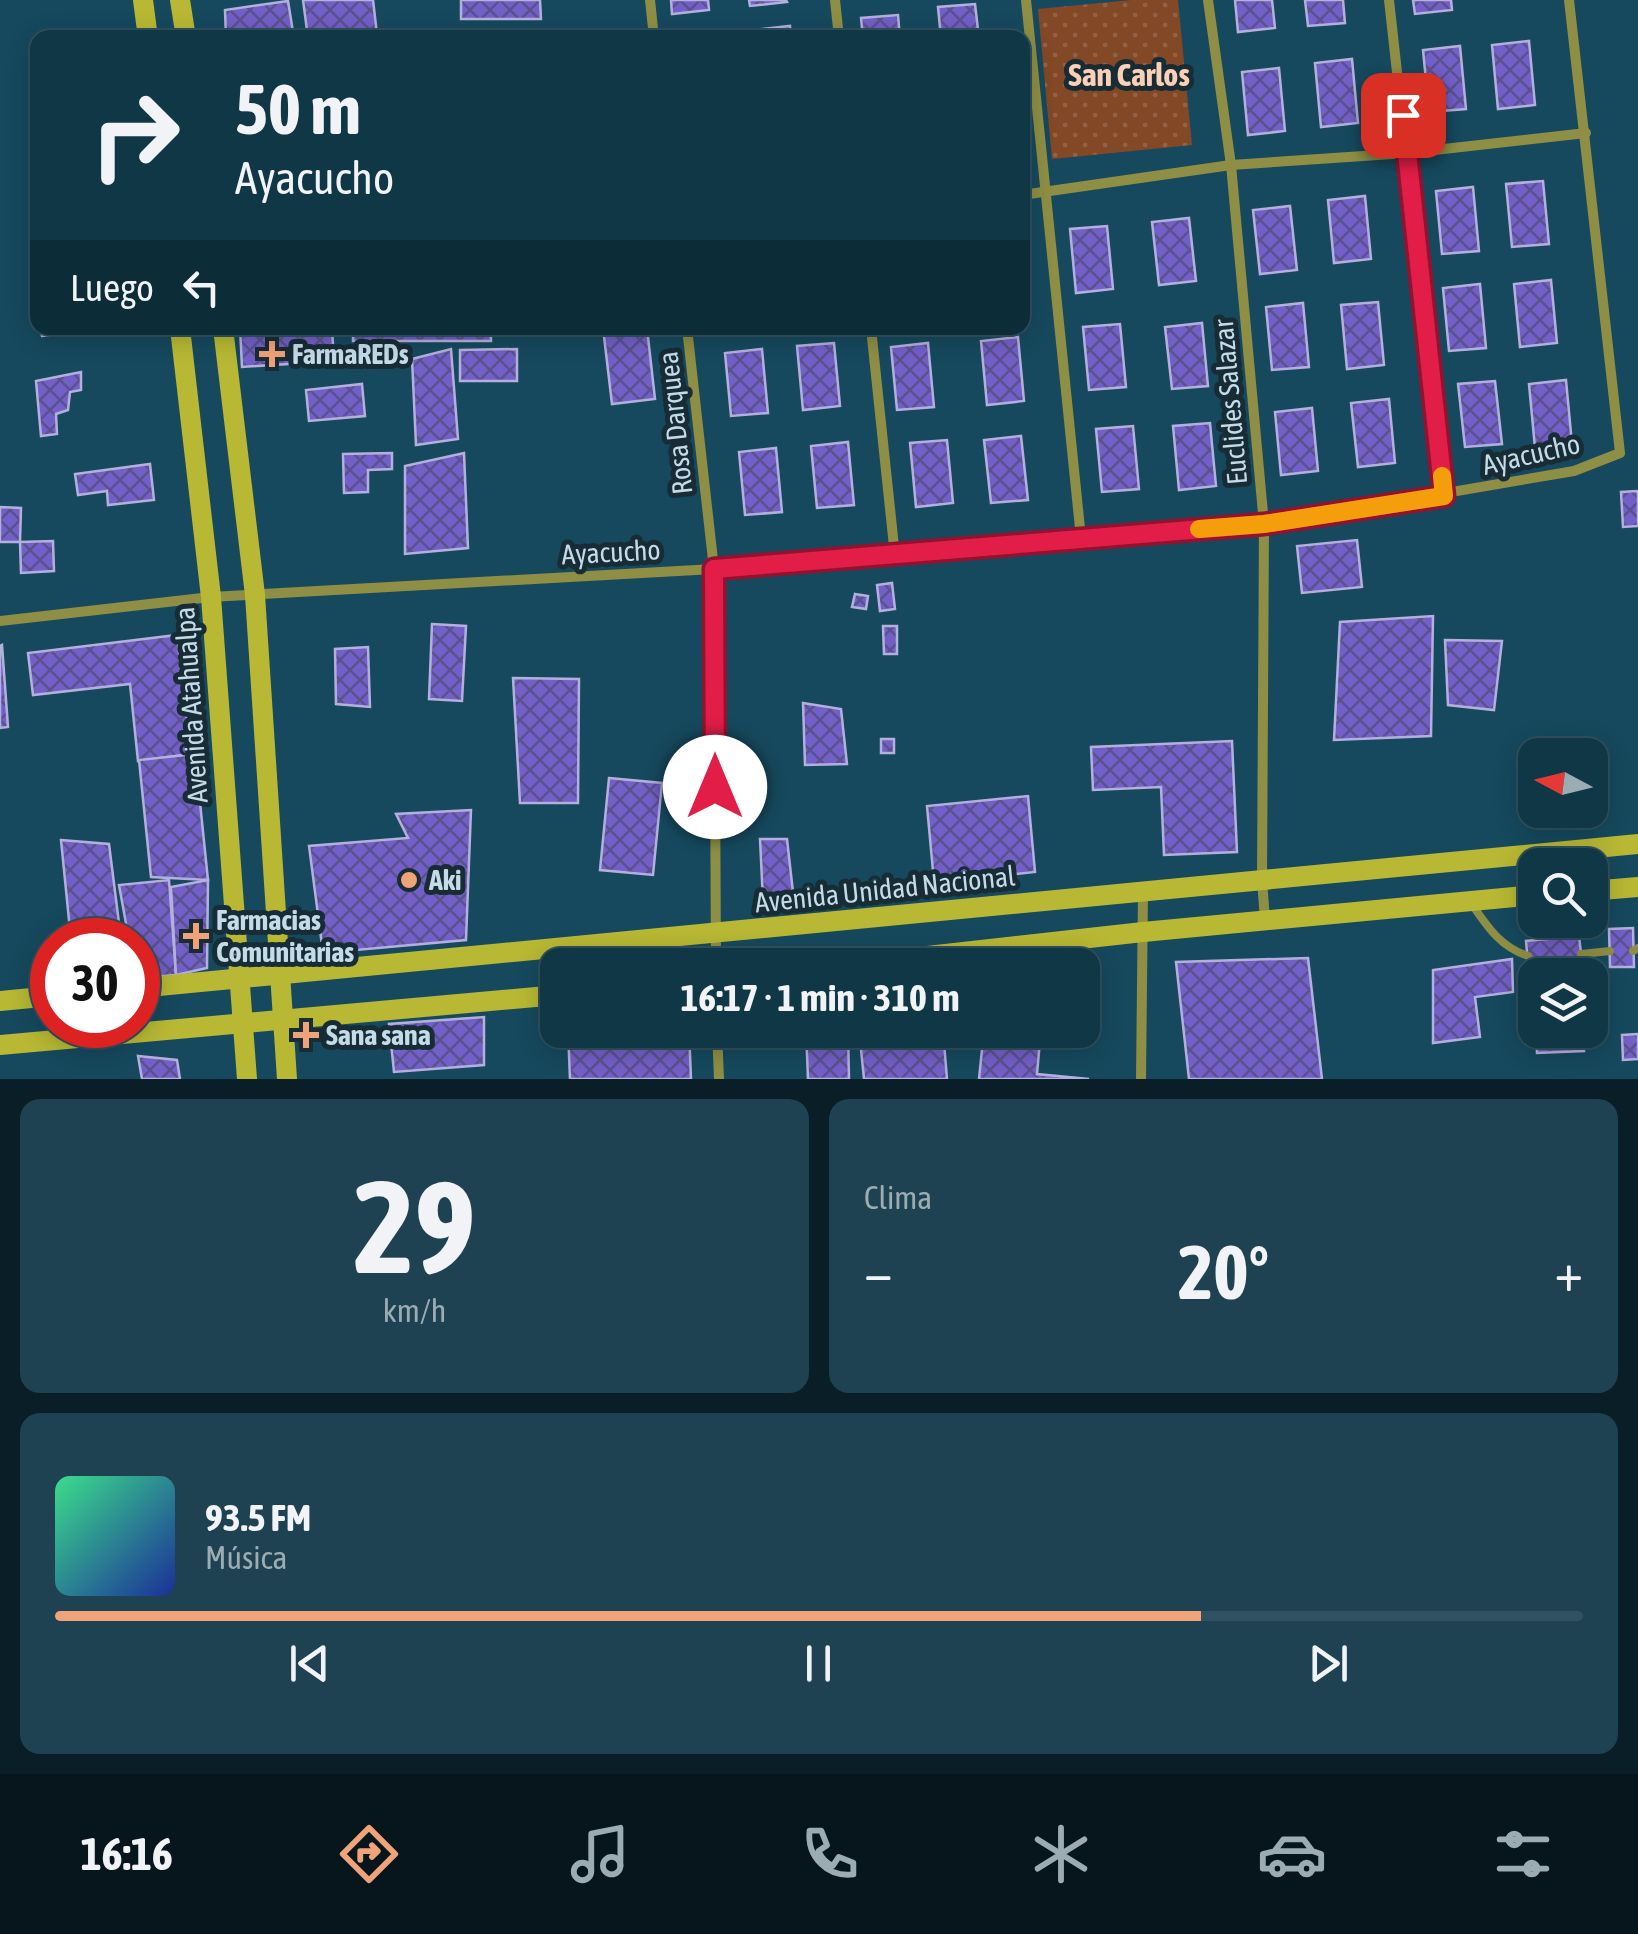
<!DOCTYPE html>
<html lang="es">
<meta charset="utf-8">
<style>
:root{--surface:#103746;--page:#1e4251;--text:#f1f3f6;--muted:#9cacb3;--line:#30515f;--accent:#f0a278}
body{margin:0;font-family:"Asap Condensed",sans-serif;background:var(--page);color:var(--text);height:100vh;display:flex;flex-direction:column;font-size:38px;white-space:nowrap}
*{box-sizing:border-box;margin:0}
p{font-size:32px;color:var(--muted)}
.icon{flex:none;width:55px;height:55px;fill:none;stroke:currentColor;stroke-width:2;stroke-linecap:round;stroke-linejoin:round}
.map{position:relative;height:1079px;overflow:hidden}
.panel{display:flex;flex-direction:column;gap:20px;padding:20px;background:#091e26;flex:1}
.panel>*{flex:none}
.top-card{position:absolute;left:30px;top:30px;width:1000px;height:305px;border-radius:20px;box-shadow:0 5px 25px #0003,0 0 0 2px var(--line);background:#103746;color:var(--text);overflow:hidden}
.needle{width:65px;rotate:277deg}
.controls{position:absolute;left:1518px;top:738px;display:grid;gap:20px}
.controls a{display:grid;place-items:center;width:90px;height:90px;border-radius:20px;background:var(--surface);box-shadow:0 5px 25px #0003,0 0 0 2px var(--line);font-size:50px}
.speed{position:absolute;left:30px;top:918px;display:flex;gap:20px;font-size:50px;font-weight:700;text-align:center}
.speed>*{display:grid;place-content:center;width:130px;height:130px;border-radius:50%;background:var(--surface);box-shadow:0 5px 25px #0003,0 0 0 2px var(--line);line-height:1}
.speed .limit{border:15px solid #d22;background:#fff;color:#111}
.pin{position:absolute;display:grid;place-items:center;width:85px;height:85px;color:#fff;margin:-42px;border-radius:20px;box-shadow:0 5px 15px #0006}
.me{position:absolute;width:110px;margin:-55px;rotate:0deg;stroke-linejoin:round;filter:drop-shadow(0 0 8px #0008)}
.turn{display:flex;align-items:center;gap:35px;height:210px;padding:0 40px;font-size:45px}
.turn .icon{width:130px;height:130px;stroke-width:2.5}
.turn b{display:block;font-size:70px;line-height:85px}
.then{display:flex;align-items:center;height:95px;padding:0 40px;background:#0003;gap:20px;font-size:38px}
.big{font-size:75px;font-weight:700;line-height:1.1}
.panel .tile{flex:1;display:flex;flex-direction:column;justify-content:center;gap:15px;min-width:0;padding:0 35px;border-radius:20px;background:var(--page)}
.panel .dial{align-items:center;gap:0}
.dial b{font-size:130px;line-height:1}
.song{display:flex;align-items:center;gap:30px}
.cover{width:120px;height:120px;border-radius:15px;background:linear-gradient(135deg,hsl(150 70% 55%),hsl(230 70% 35%))}
.played{height:10px;border-radius:5px;background:linear-gradient(90deg,var(--accent) 75%,var(--line) 75%)}
.keys{display:flex;justify-content:space-around;direction:ltr}
.heat{display:flex;justify-content:space-between;align-items:center;font-size:55px;direction:ltr}
.panel .tiles{flex:1;display:grid;gap:20px;grid-template-columns:1fr 1fr}
.tile:last-child{grid-column:span 2}
.trip{position:absolute;left:540px;top:948px;width:560px;height:100px;border-radius:20px;background:var(--surface);box-shadow:0 5px 25px #0003,0 0 0 2px var(--line);font-weight:700;line-height:100px;text-align:center}
.dock{display:flex;height:160px;justify-content:space-around;align-items:center;background:#06161c;color:var(--muted)}
.dock .icon{width:70px;height:70px}
.dock .active{color:var(--accent)}
.dock b{font-size:45px;color:var(--text)}
.map>svg:first-child{display:block}
.park{fill:url(#park-dots)}
.building{fill:url(#building-cross-hatch);stroke:#b4b0dd;stroke-width:2.5}
.lines{fill:none;stroke-linecap:round;stroke-linejoin:round}
.lane{stroke:#8e8e44;stroke-width:8}
.street{stroke:#8e8e44;stroke-width:10}
.secondary{stroke:#b8b834;stroke-width:20}
.route-casing{stroke:#92132f;stroke-width:25}
.route{stroke:#e11d48;stroke-width:18}
.slow{stroke:#f59e0b;stroke-width:18}
.poi-dot{fill:#f0a278;stroke:#182c36;stroke-width:4}
.labels{text-anchor:middle;dominant-baseline:central;stroke-width:10;stroke-linejoin:round;paint-order:stroke}
.poi-label{font-size:28px;font-weight:bold;fill:#c3dce8;stroke:#182c36;text-anchor:start}
.street-label{font-size:28px;fill:#c3dce8;stroke:#182c36}
.quarter-label{font-size:32px;font-weight:bold;fill:#fccfb7;stroke:#182c36}
</style>
<div class="map">
<svg width="1638" height="1079" viewBox="0 0 1638 1079">
<defs>
<pattern id="park-dots" width="8" height="8" patternUnits="userSpaceOnUse" patternTransform="scale(2.5)"><rect width="8" height="8" fill="#834825"/><path d="M2 2h.1M6 6h.1" fill="none" stroke="#936245" stroke-width="1.8" stroke-linecap="round"/></pattern>
<pattern id="building-cross-hatch" width="8" height="8" patternUnits="userSpaceOnUse" patternTransform="scale(2.5)"><rect width="8" height="8" fill="#735fc8"/><path d="M0 0l8 8M0 8l8-8" fill="none" stroke="#59528e"/></pattern>
</defs>
<rect width="100%" height="100%" fill="#16495e"/>
<path class="park" d="M1131 0H1178L1192 145 1052 159 1038 9Z"/>
<g class="building">
<path d="M303 0H373L377 34 308 38Z"/>
<path d="M461 0H540L541 19H461Z"/>
<path d="M671 0H708L709 10 672 14Z"/>
<path d="M749 0H786L787 2 750 6Z"/>
<path d="M1235 0H1272L1275 28 1238 32Z"/>
<path d="M1305 0H1343L1345 23 1308 26Z"/>
<path d="M1413 0H1451L1452 10 1415 14Z"/>
<path d="M288 1 294 38H226L225 10Z"/>
<path d="M975 4 979 38H941L938 7Z"/>
<path d="M898 15 900 38H863L861 18Z"/>
<path d="M790 26 791 38H753V30Z"/>
<path d="M712 30V38H675V34Z"/>
<path d="M1529 41 1535 105 1498 109 1492 45Z"/>
<path d="M1460 46 1466 109 1429 112 1423 50Z"/>
<path d="M1352 59 1358 123 1321 127 1315 63Z"/>
<path d="M1279 68 1285 131 1248 135 1242 72Z"/>
<path d="M1543 181 1549 244 1512 247 1506 184Z"/>
<path d="M1473 187 1479 251 1442 254 1436 191Z"/>
<path d="M1365 196 1371 259 1334 263 1328 200Z"/>
<path d="M1290 206 1297 270 1260 274 1253 210Z"/>
<path d="M1189 218 1196 281 1159 285 1152 222Z"/>
<path d="M1107 226 1113 289 1076 293 1070 229Z"/>
<path d="M1551 280 1557 343 1520 347 1514 284Z"/>
<path d="M1480 284 1486 348 1449 351 1443 288Z"/>
<path d="M1378 302 1384 365 1347 369 1341 305Z"/>
<path d="M1303 303 1309 367 1272 370 1266 307Z"/>
<path d="M1202 323 1208 386 1172 389 1165 327Z"/>
<path d="M1120 324 1126 387 1089 390 1083 327Z"/>
<path d="M41 328H136V329L42 336Z"/>
<path d="M240 328H332L334 361 242 367Z"/>
<rect x="353" y="328" width="138" height="13"/>
<path d="M603 328H647L655 399 612 404Z"/>
<path d="M1018 337 1024 401 987 405 981 341Z"/>
<path d="M834 343 840 406 803 410 797 346Z"/>
<path d="M928 343 934 407 897 410 891 347Z"/>
<path d="M451 349 458 439 416 445 412 359Z"/>
<path d="M517 349V381H460V350Z"/>
<path d="M762 349 768 413 731 416 725 353Z"/>
<path d="M81 372V390L70 392 68 410 56 414 57 434 41 436 36 381Z"/>
<path d="M1566 380 1572 444 1535 448 1529 384Z"/>
<path d="M1495 381 1502 444 1465 447 1458 384Z"/>
<path d="M362 384 365 416 309 421 306 390Z"/>
<path d="M1389 399 1395 463 1358 467 1351 403Z"/>
<path d="M1312 408 1318 471 1281 475 1275 412Z"/>
<path d="M1210 423 1216 486 1179 490 1173 426Z"/>
<path d="M1133 426 1139 489 1102 492 1096 429Z"/>
<path d="M1021 436 1028 500 991 503 984 440Z"/>
<path d="M947 440 953 503 916 507 910 443Z"/>
<path d="M848 442 854 505 817 508 811 446Z"/>
<path d="M776 448 782 512 745 515 739 452Z"/>
<path d="M392 453V469L368 470V492L344 493 343 454Z"/>
<path d="M464 453 468 548 405 554V466Z"/>
<path d="M150 464 154 500 108 505 107 491 78 495 75 474Z"/>
<path d="M1638 491V526L1623 527 1621 492Z"/>
<path d="M0 507 21 508 20 542H0Z"/>
<path d="M1357 540 1362 587 1302 593 1297 546Z"/>
<path d="M53 541 54 571 21 573 20 542Z"/>
<path d="M892 583 895 609 880 611 877 585Z"/>
<path d="M855 594 868 596 866 609 852 607Z"/>
<path d="M1433 616 1431 736 1334 740 1340 622Z"/>
<path d="M432 624 466 626 462 701 429 699Z"/>
<path d="M883 626H897V654H884Z"/>
<path d="M177 635 191 754 138 761 130 684 33 695 28 653Z"/>
<path d="M1445 640 1502 641 1494 710 1448 705Z"/>
<path d="M2 645 8 727 0 728V646Z"/>
<path d="M368 647 370 707 336 704 335 649Z"/>
<path d="M513 678 579 679 578 803H520Z"/>
<path d="M803 703 841 709 847 764 805 765Z"/>
<rect x="881" y="739" width="13" height="14"/>
<path d="M1232 741 1237 852 1164 855 1161 787 1093 790 1091 747Z"/>
<path d="M195 754 208 880 151 877 139 760Z"/>
<path d="M609 778 662 783 653 875 600 870Z"/>
<path d="M1028 796 1035 872 934 882 927 806Z"/>
<path d="M471 810 466 940 323 953 309 846 408 838 396 814Z"/>
<path d="M760 839H787L794 901H763Z"/>
<path d="M61 840 109 844 119 923 70 930Z"/>
<path d="M169 880 176 975 138 978V940H129L119 885Z"/>
<path d="M208 880 207 968 176 975 171 887Z"/>
<path d="M1633 928 1634 967H1610L1609 929Z"/>
<path d="M1579 936 1583 970 1529 975 1526 941Z"/>
<path d="M1308 958 1322 1079H1189L1176 962Z"/>
<path d="M1512 959 1513 992 1475 997 1480 1037 1433 1043V970Z"/>
<path d="M484 1017V1065L394 1072 389 1024Z"/>
<path d="M568 1030H689L691 1079H570Z"/>
<path d="M771 1030H848L849 1079H808L806 1030Z"/>
<path d="M859 1030H943L947 1079H864Z"/>
<rect x="947" y="1030" width="25" height="12"/>
<path d="M984 1030H1041L1037 1074 1089 1079H979Z"/>
<path d="M1536 1030H1583L1584 1051 1537 1053Z"/>
<path d="M1638 1034V1059L1623 1060 1622 1035Z"/>
<path d="M138 1056 177 1060 180 1079H142Z"/>
</g>
<g class="lines">
<g class="lane">
<path d="M1471 903C1487 926 1500 947 1528 956"/>
<path d="M1633 951 1638 948"/>
<path d="M1581 954 1610 951"/>
</g>
<g class="street">
<path d="M650 0 654 38"/>
<path d="M835 0 839 38"/>
<path d="M1026 0 1081 538"/>
<path d="M1208 0 1231 165 1264 524 1262 880 1265 920"/>
<path d="M1389 0 1444 496"/>
<path d="M1022 195 1231 165 1408 153 1586 133"/>
<path d="M687 328 714 569 716 965"/>
<path d="M871 328 895 556"/>
<path d="M0 621 211 597 714 569 1264 524 1574 471 1620 453 1569 0"/>
<path d="M717 1030 719 1079"/>
<path d="M1141 1079 1143 891"/>
</g>
<g class="secondary">
<path d="M143 0 148 38"/>
<path d="M180 0 186 38"/>
<path d="M180 328 211 597 247 1079"/>
<path d="M223 328 255 595 287 1079"/>
<path d="M1590 891 1638 887"/>
<path d="M847 965 1143 932 1535 895"/>
<path d="M138 988 1638 844"/>
<path d="M0 1001 52 996"/>
<path d="M0 1045 558 995"/>
</g>
</g>
<g class="lines">
<defs>
<path id="route" d="M715 787 714 569 1264 524 1444 496 1403 115"/>
</defs>
<use href="#route" class="route-casing"/>
<use href="#route" class="route"/>
<path class="slow" d="M1199 529 1264 524 1444 496 1442 476"/>
</g>
<g class="poi-dot">
<path d="M267 339h10v10h10v10h-10v10h-10v-10h-10v-10h10z"/>
<circle cx="409" cy="880" r="10"/>
<path d="M191 921h10v10h10v10h-10v10h-10v-10h-10v-10h10z"/>
<path d="M301 1020h10v10h10v10h-10v10h-10v-10h-10v-10h10z"/>
</g>
<g class="labels">
<g class="poi-label">
<text x="292" y="354">FarmaREDs</text>
<text x="429" y="880">Aki</text>
<text x="216" y="920">Farmacias<tspan x="216" dy="32">Comunitarias</tspan></text>
<text x="326" y="1035">Sana sana</text>
</g>
<g class="street-label">
<text transform="translate(1230 402) rotate(-95)">Euclides Salazar</text>
<text transform="translate(675 423) rotate(-96)">Rosa Darquea</text>
<text transform="translate(1531 454) rotate(-13)">Ayacucho</text>
<text transform="translate(611 552) rotate(-3)">Ayacucho</text>
<text transform="translate(191 705) rotate(-94)">Avenida Atahualpa</text>
<text transform="translate(885 889) rotate(-6)">Avenida Unidad Nacional</text>
</g>
<g class="quarter-label">
<text x="1129" y="74">San Carlos</text>
</g>
</g>
</svg>
<div class="controls">
<a><svg class="needle" viewBox="-14 -14 28 28"><path d="M0-13l5 13h-10z" fill="#e53935"/><path d="M0 13l5-13h-10z" fill="#9cacb3"/></svg></a>
<a><svg class="icon" aria-label="search" viewBox="0 0 24 24"><circle cx="10" cy="10" r="6"/><path d="M15 15l6 6"/></svg></a>
<a><svg class="icon" aria-label="layers" viewBox="0 0 24 24"><path d="M12 4l9 5-9 5-9-5zM3 14l9 5 9-5"/></svg></a>
</div>
<div class="speed"><div class="limit">30</div></div>
<div class="pin" style="left:1403px;top:115px;background:#d93025"><svg class="icon" aria-label="arrive" viewBox="0 0 24 24"><path d="M6 21V4h12l-3 4 3 4H6"/></svg></div>
<svg class="me" style="left:715px;top:787px" viewBox="-20 -20 40 40"><circle r="19" fill="#fff"/><path d="M0-13L10 11 0 6-10 11z" fill="#e11d48"/></svg>
<div class="trip">16:17 · 1 min · 310 m</div>
<div class="top-card">
<div class="turn"><svg class="icon" aria-label="right" viewBox="0 0 24 24"><path d="M7 20v-9h11M14 6l5 5-5 5"/></svg><div><b>50 m</b>Ayacucho</div></div>
<div class="then">Luego<svg class="icon" aria-label="left" viewBox="0 0 24 24"><path d="M17 20v-9H6M10 6l-5 5 5 5"/></svg></div>
</div>
</div>
<section class="panel">
<div class="tiles">
<div class="tile dial"><b>29</b><p>km/h</p></div>
<div class="tile"><p>Clima</p>
<div class="heat"><a>−</a><b class="big">20°</b><a>+</a></div>
</div>
<div class="tile">
<div class="song"><i class="cover"></i><div><b>93.5 FM</b><p>Música</p></div></div>
<div class="played"></div>
<div class="keys"><svg class="icon" aria-label="previous" viewBox="0 0 24 24"><path d="M18 5L8 12l10 7zM5 5v14"/></svg><svg class="icon" aria-label="pause" viewBox="0 0 24 24"><path d="M8 5v14M16 5v14"/></svg><svg class="icon" aria-label="next" viewBox="0 0 24 24"><path d="M6 5l10 7-10 7zM19 5v14"/></svg></div>
</div>
</div>
</section>
<nav class="dock">
<b>16:16</b>
<svg class="icon active" aria-label="directions" viewBox="0 0 24 24"><path d="M12 3l9 9-9 9-9-9zM9 14v-3h6M13 9l2 2-2 2"/></svg>
<svg class="icon" aria-label="music" viewBox="0 0 24 24"><path d="M9 18V5l10-2v13"/><circle cx="6" cy="18" r="3"/><circle cx="16" cy="16" r="3"/></svg>
<svg class="icon" aria-label="phone" viewBox="0 0 24 24"><path d="M5 4h4l2 5-3 2q2 4 5 5l2-3 5 2v4C11 20 4 13 5 4z"/></svg>
<svg class="icon" aria-label="climate" viewBox="0 0 24 24"><path d="M12 3v18M4 7l16 10M4 17L20 7"/></svg>
<svg class="icon" aria-label="car" viewBox="0 0 24 24"><path d="M5 17H2v-5l4-1 3-4h7l3 4 3 1v5h-3M9 17h6M6 11h13"/><circle cx="7" cy="17" r="2"/><circle cx="17" cy="17" r="2"/></svg>
<svg class="icon" aria-label="filters" viewBox="0 0 24 24"><path d="M4 7h16M4 17h16"/><circle cx="9" cy="7" r="2"/><circle cx="15" cy="17" r="2"/></svg>
</nav>
